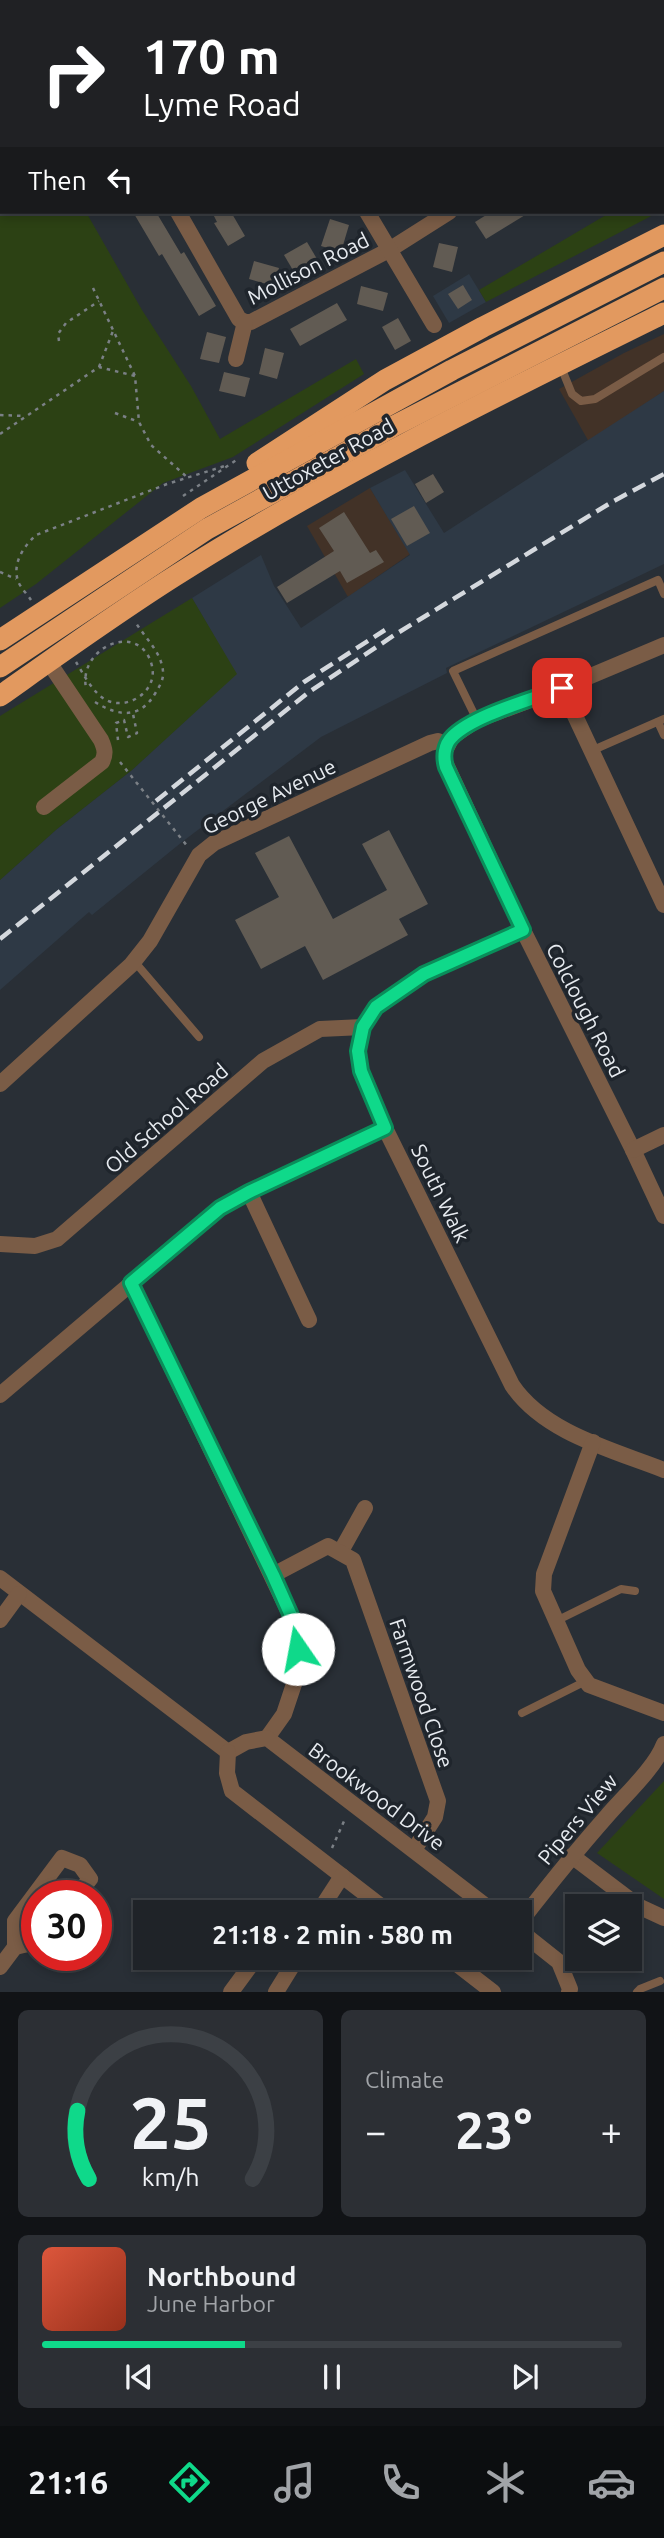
<!DOCTYPE html>
<meta charset="utf-8">
<style>
:root{--surface:#1f2328;--page:#2c2f34;--text:#f1f3f6;--muted:#a1a4a8;--line:#3c4045;--accent:#0fd98a}
body{margin:0;font-family:Ubuntu,sans-serif;background:var(--page);color:var(--text);height:100vh;display:flex;flex-direction:column;font-size:26px;white-space:nowrap}
*{box-sizing:border-box;margin:0}
p{font-size:23px;color:var(--muted)}
.icon{flex:none;width:38px;height:38px;fill:none;stroke:currentColor;stroke-width:2;stroke-linecap:round;stroke-linejoin:round}
.map{position:relative;height:1992px;overflow:hidden}
.drawer{display:flex;flex-direction:column;gap:18px;padding:18px;background:#111316;flex:1}
.drawer>*{flex:none}
.guide{position:absolute;left:0px;top:0px;width:665px;height:214px;box-shadow:0 4px 10px #0003,0 0 0 2px var(--line);background:#202124;color:#fff;overflow:hidden}
.controls{position:absolute;left:565px;top:1894px;display:grid;gap:14px}
.controls a{display:grid;place-items:center;width:77px;height:77px;border-radius:0px;background:var(--surface);box-shadow:0 4px 10px #0003,0 0 0 2px var(--line);font-size:35px}
.speed{position:absolute;left:21px;top:1880px;display:flex;gap:14px;font-size:35px;font-weight:700;text-align:center}
.speed>*{display:grid;place-content:center;width:91px;height:91px;border-radius:50%;background:var(--surface);box-shadow:0 4px 10px #0003,0 0 0 2px var(--line);line-height:1}
.speed .limit{border:10px solid #d22;background:#fff;color:#111}
.pin{position:absolute;display:grid;place-items:center;width:60px;height:60px;color:#fff;margin:-30px;border-radius:14px;box-shadow:0 4px 10px #0006}
.me{position:absolute;width:77px;margin:-38px;rotate:348deg;stroke-linejoin:round;filter:drop-shadow(0 0 5px #0008)}
.turn{display:flex;align-items:center;gap:24px;height:147px;padding:0 28px;font-size:32px}
.turn .icon{width:91px;height:91px;stroke-width:2.5}
.turn b{display:block;font-size:49px;line-height:60px}
.then{display:flex;align-items:center;height:66px;padding:0 28px;background:#0003;gap:14px;font-size:26px}
.big{font-size:52px;font-weight:700;line-height:1.1}
.drawer .tile{flex:1;display:flex;flex-direction:column;justify-content:center;gap:10px;min-width:0;padding:0 24px;border-radius:10px;background:var(--page)}
.drawer .dial{align-items:center;gap:0}
.dial svg{height:182px;overflow:visible;fill:none;stroke:var(--line);stroke-width:7;stroke-linecap:round;text-anchor:middle}
.dial text{fill:var(--text);stroke:none}
.song{display:flex;align-items:center;gap:21px}
.cover{width:84px;height:84px;border-radius:10px;background:linear-gradient(135deg,hsl(10 70% 55%),hsl(10 70% 35%))}
.played{height:7px;border-radius:4px;background:linear-gradient(90deg,var(--accent) 35%,var(--line) 35%)}
.keys{display:flex;justify-content:space-around;direction:ltr}
.heat{display:flex;justify-content:space-between;align-items:center;font-size:38px;direction:ltr}
.drawer .tiles{flex:1;display:grid;gap:18px;grid-template-columns:1fr 1fr}
.tile:last-child{grid-column:span 2}
.trip{position:absolute;left:133px;top:1900px;width:399px;height:70px;border-radius:0px;background:var(--surface);box-shadow:0 4px 10px #0003,0 0 0 2px var(--line);font-weight:700;line-height:70px;text-align:center}
.tab-bar{display:flex;height:112px;justify-content:space-around;align-items:center;background:#0c0e10;color:var(--muted)}
.tab-bar .icon{width:49px;height:49px}
.tab-bar .selected{color:var(--accent)}
.tab-bar b{font-size:32px;color:var(--text)}
.map>svg:first-child{display:block}
.commercial{fill:#423227}
.built{fill:#2e3945}
.green{fill:#2c4114}
.building{fill:#615b53}
.lines{fill:none;stroke-linecap:round;stroke-linejoin:round}
.path{stroke:#7b8086;stroke-width:2.5;stroke-dasharray:3.5 5;stroke-linecap:butt}
.lane{stroke:#7a5c46;stroke-width:8}
.street{stroke:#7a5c46;stroke-width:16}
.highway{stroke:#e2995f;stroke-width:21}
.rail{stroke:#d4d8dd;stroke-width:4.5;stroke-dasharray:14 7;stroke-linecap:butt}
.route-casing{stroke:#0a8d5a;stroke-width:18}
.route{stroke:#0fd98a;stroke-width:12}
.labels{text-anchor:middle;dominant-baseline:central;stroke-width:7;stroke-linejoin:round;paint-order:stroke}
.street-label{font-size:21px;fill:#e7ebf0;stroke:#1f252c}
</style>
<div class="map">
<svg width="664" height="1992" viewBox="0 0 664 1992">
<rect width="100%" height="100%" fill="#292f36"/>
<g class="commercial">
<path d="M664 334V391L589 442 559 389 624 353Z"/>
<path d="M370 488 410 554 348 597 307 526Z"/>
</g>
<g class="built">
<path d="M469 274 486 302 449 323 433 296Z"/>
<path d="M664 391V564L446 668 447 673 321 737 182 842 92 915 89 912 0 990V880L57 829 132 770 236 674 192 598 261 555 274 586 301 628 410 555 370 488 405 470 444 533Z"/>
</g>
<g class="green">
<path d="M68 0H230L231 2H69Z"/>
<path d="M0 55 2 212H86L142 310 191 386 220 439 356 359 364 374 233 457 163 483 36 584 0 608Z"/>
<path d="M611 212H659L486 302 479 290Z"/>
<path d="M192 598 237 674 132 770 57 829 0 880V716Z"/>
<path d="M664 1781V1899L597 1853Z"/>
</g>
<g class="building">
<path d="M133 212H156L181 254 184 252 216 306 199 316 162 254 159 256Z"/>
<path d="M212 212H231L245 236 228 246 214 223 217 222Z"/>
<path d="M491 212H530L486 239 475 222Z"/>
<path d="M330 219 349 225 341 252 321 246Z"/>
<path d="M307 242 317 259 294 272 284 255Z"/>
<path d="M439 243 458 247 452 272 433 267Z"/>
<path d="M254 261 279 268 274 286 249 279Z"/>
<path d="M463 285 472 300 458 309 448 294Z"/>
<path d="M361 286 388 293 383 311 357 304Z"/>
<path d="M337 303 347 320 300 346 290 329Z"/>
<path d="M398 318 411 341 395 350 382 327Z"/>
<path d="M207 332 226 337 219 363 200 359Z"/>
<path d="M265 348 284 353 277 379 259 374Z"/>
<path d="M224 372 250 378 245 397 219 391Z"/>
<path d="M433 474 444 492 426 503 415 484Z"/>
<path d="M414 506 430 533 407 546 391 519Z"/>
<path d="M344 512 370 553 376 550 384 562 347 583 340 571 287 603 277 587 334 551 319 528Z"/>
<path d="M389 830 428 904 399 919 408 935 323 980 305 946 261 969 235 920 279 897 255 853 289 836 333 919 387 890 362 844Z"/>
</g>
<g class="lines">
<g class="path">
<path d="M93 288 135 376 139 422 151 445 188 478"/>
<path d="M59 341 58 334 66 323 99 301"/>
<path d="M99 367 113 331"/>
<path d="M115 413 139 422"/>
<path d="M0 415 25 416"/>
<path d="M0 434 99 367 135 376"/>
<path d="M183 496 238 459"/>
<path d="M0 572 16 579"/>
<path d="M31 600C27 594 20 587 18 581 12 563 24 546 36 535L167 484 228 465"/>
<path d="M76 662C84 675 93 693 106 700 128 711 158 691 152 666 141 620 78 646 86 688"/>
<path d="M95 702C119 717 141 719 156 692 160 686 164 678 163 671 161 652 146 639 136 623"/>
<path d="M118 740 116 723 124 720 128 737 137 733 133 714"/>
<path d="M120 762 188 847"/>
<path d="M332 1848 345 1819"/>
</g>
<g class="lane">
<path d="M561 367 572 394 581 401 595 399 664 357"/>
<path d="M477 720 453 671 658 580 664 594"/>
<path d="M658 722 664 735"/>
<path d="M591 751 664 719"/>
<path d="M134 961 199 1037"/>
<path d="M556 1621 621 1589 635 1591"/>
<path d="M522 1713 586 1681"/>
<path d="M637 1992 640 1989 660 1981"/>
</g>
<g class="street">
<path d="M60 0 61 2"/>
<path d="M247 0 248 2"/>
<path d="M474 0 475 2"/>
<path d="M660 2V0"/>
<path d="M178 212 239 319 245 322H251L389 250 449 212"/>
<path d="M367 212 434 325"/>
<path d="M236 359 245 322"/>
<path d="M664 645 562 688 477 720 452 737 444 753V760L523 930 633 1150 664 1216"/>
<path d="M562 688 664 905"/>
<path d="M44 807 102 762C106 754 105 749 101 740L48 661"/>
<path d="M523 930 424 974 376 1007 363 1027 358 1051 361 1071 385 1128 512 1385C544 1433 613 1450 664 1470"/>
<path d="M0 1084 131 965 150 941 199 855 214 843 430 743 438 741 447 745"/>
<path d="M633 1150 664 1135"/>
<path d="M249 1192 309 1320"/>
<path d="M0 1244 35 1246 57 1239 263 1061 320 1029 363 1027"/>
<path d="M131 1283 297 1629 299 1669 284 1714 267 1738"/>
<path d="M0 1395 220 1208 249 1192 385 1128"/>
<path d="M593 1442 544 1574 543 1591 578 1670 589 1685 664 1713"/>
<path d="M341 1551 365 1508"/>
<path d="M273 1575 328 1546 353 1560 438 1801 435 1817 414 1850"/>
<path d="M0 1578 228 1752"/>
<path d="M0 1620 19 1594"/>
<path d="M228 1752 246 1742 267 1738 495 1913"/>
<path d="M228 1752 227 1773 232 1791 390 1913"/>
<path d="M572 1856 638 1906 664 1918"/>
<path d="M318 1913 342 1876"/>
<path d="M520 1922C548 1886 577 1850 607 1816 624 1796 655 1768 664 1744"/>
<path d="M520 1931 559 1962 570 1989 569 1992"/>
<path d="M15 1947 37 1942"/>
<path d="M449 1958 493 1992"/>
<path d="M0 1967 15 1947V1921L62 1858 80 1865 90 1879 77 1895"/>
<path d="M231 1992 256 1958"/>
<path d="M276 1992 297 1958"/>
</g>
<g class="highway">
<path d="M257 463 385 380 483 327 664 235"/>
<path d="M0 640 201 508 452 370 664 262"/>
<path d="M0 667 207 529 392 427 664 288"/>
<path d="M0 696C58 655 115 614 175 576 331 477 498 395 664 313"/>
</g>
<g class="rail">
<path d="M156 801 304 682 385 630"/>
<path d="M0 939 309 692 396 634 612 502 664 474"/>
</g>
</g>
<g class="lines">
<defs>
<path id="route" d="M298 1649 297 1629 273 1575 131 1283 220 1208 249 1192 385 1128 361 1071 358 1051 363 1027 376 1007 424 974 523 930 446 767C443 757 444 745 452 737 473 715 534 699 562 688"/>
</defs>
<use href="#route" class="route-casing"/>
<use href="#route" class="route"/>
</g>
<g class="labels">
<g class="street-label">
<text transform="translate(308 268) rotate(-27)">Mollison Road</text>
<text transform="translate(328 459) rotate(-29)">Uttoxeter Road</text>
<text transform="translate(269 796) rotate(-26)">George Avenue</text>
<text transform="translate(586 1010) rotate(63)">Colclough Road</text>
<text transform="translate(166 1118) rotate(-41)">Old School Road</text>
<text transform="translate(441 1193) rotate(64)">South Walk</text>
<text transform="translate(422 1693) rotate(71)">Farmwood Close</text>
<text transform="translate(377 1796) rotate(37)">Brookwood Drive</text>
<text transform="translate(577 1819) rotate(-50)">Pipers View</text>
</g>
</g>
</svg>
<div class="controls">
<a><svg class="icon" aria-label="layers" viewBox="0 0 24 24"><path d="M12 4l9 5-9 5-9-5zM3 14l9 5 9-5"/></svg></a>
</div>
<div class="speed"><div class="limit">30</div></div>
<div class="pin" style="left:562px;top:688px;background:#d93025"><svg class="icon" aria-label="arrive" viewBox="0 0 24 24"><path d="M6 21V4h12l-3 4 3 4H6"/></svg></div>
<svg class="me" style="left:298px;top:1649px" viewBox="-20 -20 40 40"><circle r="19" fill="#fff"/><path d="M0-13L10 11 0 6-10 11z" fill="#0fd98a"/></svg>
<div class="trip">21:18 · 2 min · 580 m</div>
<div class="guide">
<div class="turn"><svg class="icon" aria-label="right" viewBox="0 0 24 24"><path d="M7 20v-9h11M14 6l5 5-5 5"/></svg><div><b>170 m</b>Lyme Road</div></div>
<div class="then">Then<svg class="icon" aria-label="left" viewBox="0 0 24 24"><path d="M17 20v-9H6M10 6l-5 5 5 5"/></svg></div>
</div>
</div>
<section class="drawer">
<div class="tiles">
<div class="tile dial"><svg viewBox="0 0 100 80">
<path d="M14 69A42 42 0 1 1 86 69"/>
<path d="M14 69A42 42 0 0 1 9 39" stroke="#0fd98a"/>
<text x="50" y="56" font-size="32" font-weight="700">25</text>
<text x="50" y="72" font-size="11">km/h</text>
</svg></div>
<div class="tile"><p>Climate</p>
<div class="heat"><a>−</a><b class="big">23°</b><a>+</a></div>
</div>
<div class="tile">
<div class="song"><i class="cover"></i><div><b>Northbound</b><p>June Harbor</p></div></div>
<div class="played"></div>
<div class="keys"><svg class="icon" aria-label="previous" viewBox="0 0 24 24"><path d="M18 5L8 12l10 7zM5 5v14"/></svg><svg class="icon" aria-label="pause" viewBox="0 0 24 24"><path d="M8 5v14M16 5v14"/></svg><svg class="icon" aria-label="next" viewBox="0 0 24 24"><path d="M6 5l10 7-10 7zM19 5v14"/></svg></div>
</div>
</div>
</section>
<nav class="tab-bar">
<b>21:16</b>
<svg class="icon selected" aria-label="directions" viewBox="0 0 24 24"><path d="M12 3l9 9-9 9-9-9zM9 14v-3h6M13 9l2 2-2 2"/></svg>
<svg class="icon" aria-label="music" viewBox="0 0 24 24"><path d="M9 18V5l10-2v13"/><circle cx="6" cy="18" r="3"/><circle cx="16" cy="16" r="3"/></svg>
<svg class="icon" aria-label="phone" viewBox="0 0 24 24"><path d="M5 4h4l2 5-3 2q2 4 5 5l2-3 5 2v4C11 20 4 13 5 4z"/></svg>
<svg class="icon" aria-label="climate" viewBox="0 0 24 24"><path d="M12 3v18M4 7l16 10M4 17L20 7"/></svg>
<svg class="icon" aria-label="car" viewBox="0 0 24 24"><path d="M5 17H2v-5l4-1 3-4h7l3 4 3 1v5h-3M9 17h6M6 11h13"/><circle cx="7" cy="17" r="2"/><circle cx="17" cy="17" r="2"/></svg>
</nav>
